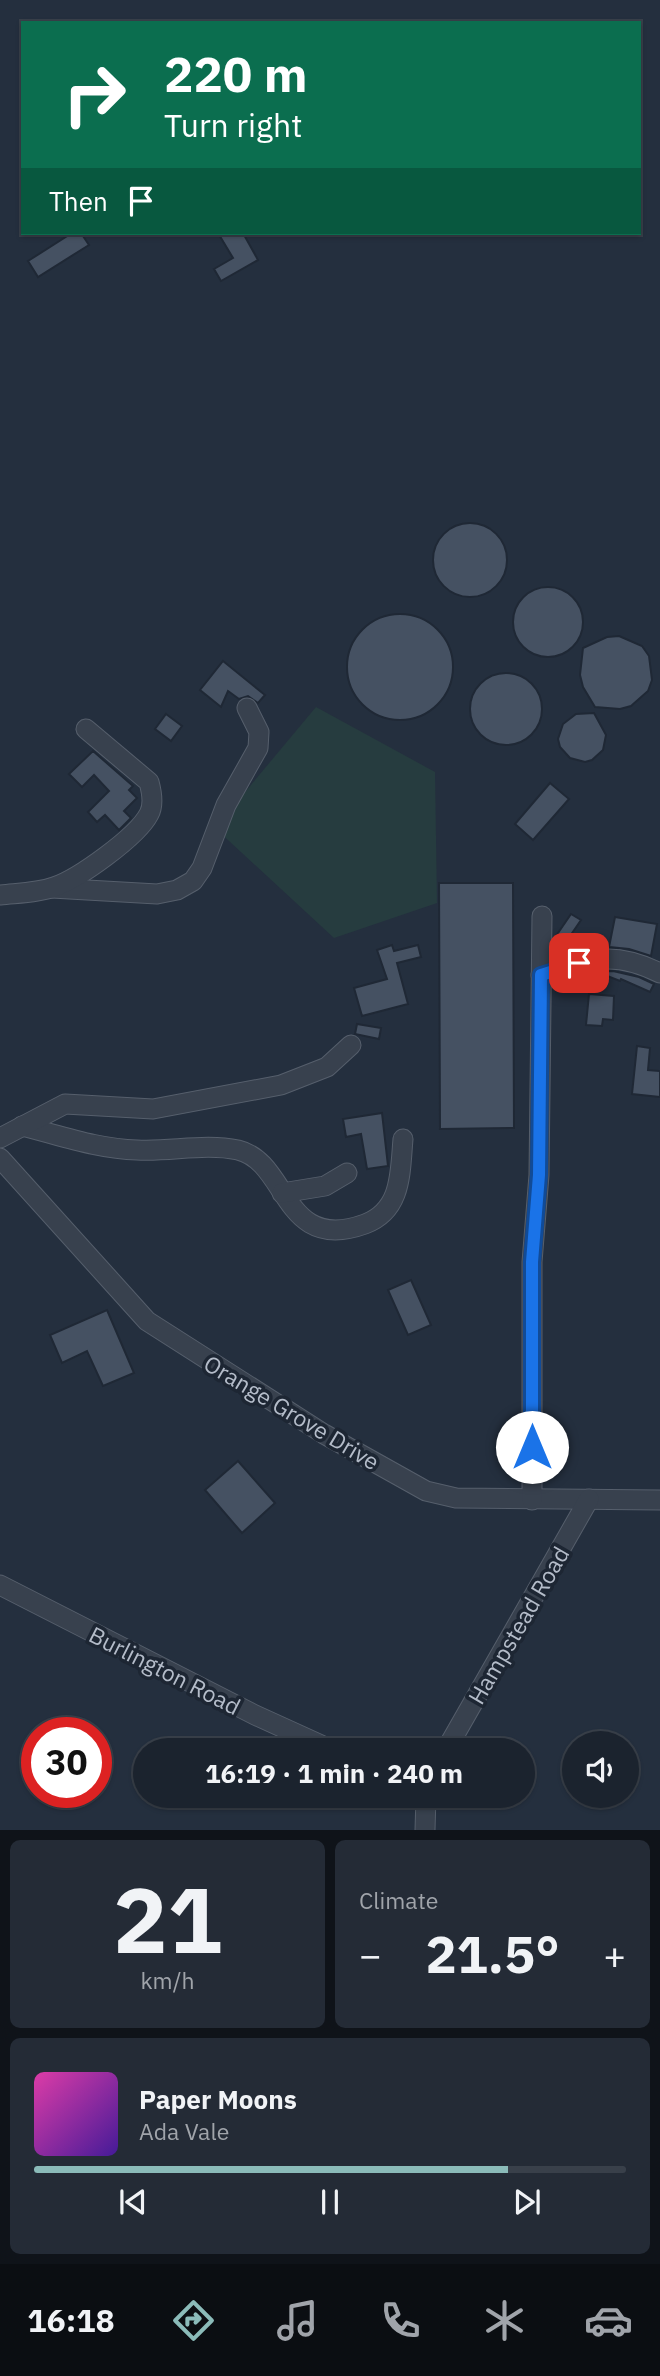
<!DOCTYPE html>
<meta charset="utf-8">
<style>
:root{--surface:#1b232e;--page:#242b36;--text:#f1f3f6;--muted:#a0a4aa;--line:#39404a;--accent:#8bbbb9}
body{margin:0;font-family:"IBM Plex Sans",sans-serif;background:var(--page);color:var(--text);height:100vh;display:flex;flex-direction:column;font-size:26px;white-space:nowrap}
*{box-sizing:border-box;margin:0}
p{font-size:23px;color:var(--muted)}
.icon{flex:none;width:38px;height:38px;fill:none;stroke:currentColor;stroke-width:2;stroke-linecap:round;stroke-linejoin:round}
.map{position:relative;height:1830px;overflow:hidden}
.sheet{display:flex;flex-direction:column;gap:10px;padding:10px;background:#0f1319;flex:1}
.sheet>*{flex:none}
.hud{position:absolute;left:21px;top:21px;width:620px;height:214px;border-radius:0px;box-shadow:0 2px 5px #0004,0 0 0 2px var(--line);background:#0b6e4f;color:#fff;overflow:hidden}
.tools{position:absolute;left:562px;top:1731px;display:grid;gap:14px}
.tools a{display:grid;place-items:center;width:77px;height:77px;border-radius:50%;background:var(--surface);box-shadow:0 2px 5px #0004,0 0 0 2px var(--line);font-size:35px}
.speed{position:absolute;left:21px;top:1717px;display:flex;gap:14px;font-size:35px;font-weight:700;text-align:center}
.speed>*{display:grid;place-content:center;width:91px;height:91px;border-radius:50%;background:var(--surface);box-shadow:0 2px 5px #0004,0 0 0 2px var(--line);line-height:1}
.speed .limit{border:10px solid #d22;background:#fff;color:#111}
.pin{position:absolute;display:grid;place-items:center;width:60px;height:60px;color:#fff;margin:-30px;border-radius:14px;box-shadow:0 4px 10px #0006}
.me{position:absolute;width:77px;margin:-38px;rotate:0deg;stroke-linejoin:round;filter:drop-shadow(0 0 5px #0008)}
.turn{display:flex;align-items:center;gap:24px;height:147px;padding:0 28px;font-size:32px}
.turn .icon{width:91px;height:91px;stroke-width:2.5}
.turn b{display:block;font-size:49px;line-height:60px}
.then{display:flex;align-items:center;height:66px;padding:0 28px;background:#0003;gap:14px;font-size:26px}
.big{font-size:52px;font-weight:800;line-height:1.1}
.sheet .tile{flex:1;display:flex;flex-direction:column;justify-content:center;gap:10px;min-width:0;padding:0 24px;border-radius:10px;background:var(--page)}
.sheet .dial{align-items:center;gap:0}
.dial b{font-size:91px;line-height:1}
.song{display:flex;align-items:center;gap:21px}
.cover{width:84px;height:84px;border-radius:10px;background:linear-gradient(135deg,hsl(320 70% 55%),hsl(260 70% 35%))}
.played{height:7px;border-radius:4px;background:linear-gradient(90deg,var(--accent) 80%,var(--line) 80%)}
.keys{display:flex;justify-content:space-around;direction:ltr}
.heat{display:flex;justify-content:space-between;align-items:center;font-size:38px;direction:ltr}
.sheet .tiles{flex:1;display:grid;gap:10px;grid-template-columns:1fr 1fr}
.tile:last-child{grid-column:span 2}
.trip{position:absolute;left:133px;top:1738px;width:402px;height:70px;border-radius:35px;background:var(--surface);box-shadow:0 2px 5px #0004,0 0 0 2px var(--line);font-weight:800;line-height:70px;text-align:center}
.dock{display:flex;height:112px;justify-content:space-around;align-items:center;background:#0b0e12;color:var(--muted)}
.dock .icon{width:49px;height:49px}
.dock .selected{color:var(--accent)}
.dock b{font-size:32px;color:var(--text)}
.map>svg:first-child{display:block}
.green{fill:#263c3f}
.building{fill:#455162;stroke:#1f2835;stroke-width:2}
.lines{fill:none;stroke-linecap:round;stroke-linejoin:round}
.minor-casing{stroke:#565f6c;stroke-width:21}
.minor{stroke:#38414e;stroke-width:19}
.route-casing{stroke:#114b97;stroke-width:18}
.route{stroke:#1a73e8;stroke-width:12}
.labels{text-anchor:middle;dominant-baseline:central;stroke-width:7;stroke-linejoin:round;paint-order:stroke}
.street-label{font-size:23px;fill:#b4bcc9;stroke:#1d2633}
</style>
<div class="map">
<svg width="660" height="1830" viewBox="0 0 660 1830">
<rect width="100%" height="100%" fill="#242f3e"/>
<path class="green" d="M316 707 435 772 437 903 334 938 215 828Z"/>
<g class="building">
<path d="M72 233H81L89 245 38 277 28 261Z"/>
<path d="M218 233H243L258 260 221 281 214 269 233 258Z"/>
<circle cx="470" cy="560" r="37"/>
<circle cx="548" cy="622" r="35"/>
<circle cx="400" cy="667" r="53"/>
<path d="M619 636 642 646 649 656 652 680 648 691 631 706 620 709 595 707 583 687 580 675 583 648 607 637Z"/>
<path d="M223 661 265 695 258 703 248 696 239 699 228 691 221 707 200 690Z"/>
<circle cx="506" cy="709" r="36"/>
<path d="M594 713 606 735 603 750 592 760 585 762 570 758 560 747 558 739 563 724 576 714Z"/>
<path d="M166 714 182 726 171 741 155 729Z"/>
<path d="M93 751 133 786 129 790 137 798 124 811 131 818 119 830 105 815 97 822 88 812 109 791 94 775 82 787 69 774Z"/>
<path d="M550 783 569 799 533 840 515 824Z"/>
<path d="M439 883H513L514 1128 440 1129Z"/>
<path d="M571 914 581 920 566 942 556 936Z"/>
<path d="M615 917 657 924 651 956 629 949 609 947Z"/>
<path d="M392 945 394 951 418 945 421 957 397 963 408 1004 362 1016 354 988 387 979 377 950Z"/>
<path d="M613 971 639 977 654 984 650 992 621 979 620 981 597 972Z"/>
<path d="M589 994 614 996 613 1020 603 1019 602 1026 586 1025Z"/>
<path d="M357 1024 381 1028 379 1039 355 1034Z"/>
<path d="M637 1046 650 1048 648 1070 660 1071V1097L632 1094Z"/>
<path d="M382 1113 388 1166 367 1169 361 1134 346 1137 343 1119Z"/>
<path d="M411 1280 431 1325 408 1335 388 1290Z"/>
<path d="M107 1310 134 1373 103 1386 87 1351 62 1363 50 1335Z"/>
<path d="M238 1461 275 1503 242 1533 205 1490Z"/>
</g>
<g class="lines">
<defs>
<g id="minor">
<path d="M52 888 157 894 177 890 193 881 202 868 226 805 258 748 259 732 247 708"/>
<path d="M0 895C18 893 37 893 54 887 78 879 137 837 149 814 154 805 152 793 149 782L86 729"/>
<path d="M541 975C589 960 611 949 660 973"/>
<path d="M22 1126C59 1135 98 1149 137 1150 171 1152 204 1143 238 1150 289 1162 282 1254 365 1224 402 1210 400 1173 403 1139"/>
<path d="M0 1138 65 1104 153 1109 281 1085 327 1067 351 1045"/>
<path d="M0 1158 147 1321 324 1434 426 1491 456 1498 660 1500"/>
<path d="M282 1193 325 1186 347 1173"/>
<path d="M532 1500V1262L539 1175 542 916"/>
<path d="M0 1585 255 1715 332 1750"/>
<path d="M446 1750 589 1499"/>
<path d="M425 1830 426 1796"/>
</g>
</defs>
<use href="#minor" class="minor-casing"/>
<use href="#minor" class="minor"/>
</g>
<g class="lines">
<defs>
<path id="route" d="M532 1447V1262L539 1175 541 975 579 963"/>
</defs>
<use href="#route" class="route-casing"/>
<use href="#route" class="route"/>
</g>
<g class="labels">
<g class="street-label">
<text transform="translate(292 1412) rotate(31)">Orange Grove Drive</text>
<text transform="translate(518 1625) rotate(-60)">Hampstead Road</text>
<text transform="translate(165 1670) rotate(27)">Burlington Road</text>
</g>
</g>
</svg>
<div class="tools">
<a><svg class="icon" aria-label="sound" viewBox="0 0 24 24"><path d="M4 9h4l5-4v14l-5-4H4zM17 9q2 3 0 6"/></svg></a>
</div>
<div class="speed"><div class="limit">30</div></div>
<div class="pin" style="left:579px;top:963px;background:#d93025"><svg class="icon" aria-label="arrive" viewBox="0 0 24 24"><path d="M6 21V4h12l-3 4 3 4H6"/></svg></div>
<svg class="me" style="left:532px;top:1447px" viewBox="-20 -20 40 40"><circle r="19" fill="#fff"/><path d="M0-13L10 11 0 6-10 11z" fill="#1a73e8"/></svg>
<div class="trip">16:19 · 1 min · 240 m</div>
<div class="hud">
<div class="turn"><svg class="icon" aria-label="right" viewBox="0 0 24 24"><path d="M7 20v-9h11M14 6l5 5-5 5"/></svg><div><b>220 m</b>Turn right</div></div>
<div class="then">Then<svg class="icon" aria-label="arrive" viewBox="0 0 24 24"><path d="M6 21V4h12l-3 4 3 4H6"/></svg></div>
</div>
</div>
<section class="sheet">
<div class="tiles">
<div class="tile dial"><b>21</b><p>km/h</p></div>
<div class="tile"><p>Climate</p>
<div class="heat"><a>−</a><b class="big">21.5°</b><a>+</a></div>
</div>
<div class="tile">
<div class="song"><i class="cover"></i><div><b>Paper Moons</b><p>Ada Vale</p></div></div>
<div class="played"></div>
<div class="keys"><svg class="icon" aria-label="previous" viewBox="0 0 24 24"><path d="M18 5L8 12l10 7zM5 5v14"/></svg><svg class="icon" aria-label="pause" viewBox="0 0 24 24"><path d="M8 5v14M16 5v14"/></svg><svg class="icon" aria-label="next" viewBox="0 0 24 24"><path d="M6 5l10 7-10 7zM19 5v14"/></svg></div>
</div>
</div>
</section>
<nav class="dock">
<b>16:18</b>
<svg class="icon selected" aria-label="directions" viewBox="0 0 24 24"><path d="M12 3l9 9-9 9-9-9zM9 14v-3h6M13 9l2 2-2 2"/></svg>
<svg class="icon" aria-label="music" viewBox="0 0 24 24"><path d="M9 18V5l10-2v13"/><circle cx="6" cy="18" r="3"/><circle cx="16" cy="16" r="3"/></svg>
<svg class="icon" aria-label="phone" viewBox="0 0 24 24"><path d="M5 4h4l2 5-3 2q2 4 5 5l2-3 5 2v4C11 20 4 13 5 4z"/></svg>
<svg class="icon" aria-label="climate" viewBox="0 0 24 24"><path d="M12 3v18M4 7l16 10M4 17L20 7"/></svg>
<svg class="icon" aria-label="car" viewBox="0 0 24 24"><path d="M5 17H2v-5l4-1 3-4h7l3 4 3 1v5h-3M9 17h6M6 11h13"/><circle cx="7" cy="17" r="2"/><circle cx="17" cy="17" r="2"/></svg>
</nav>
